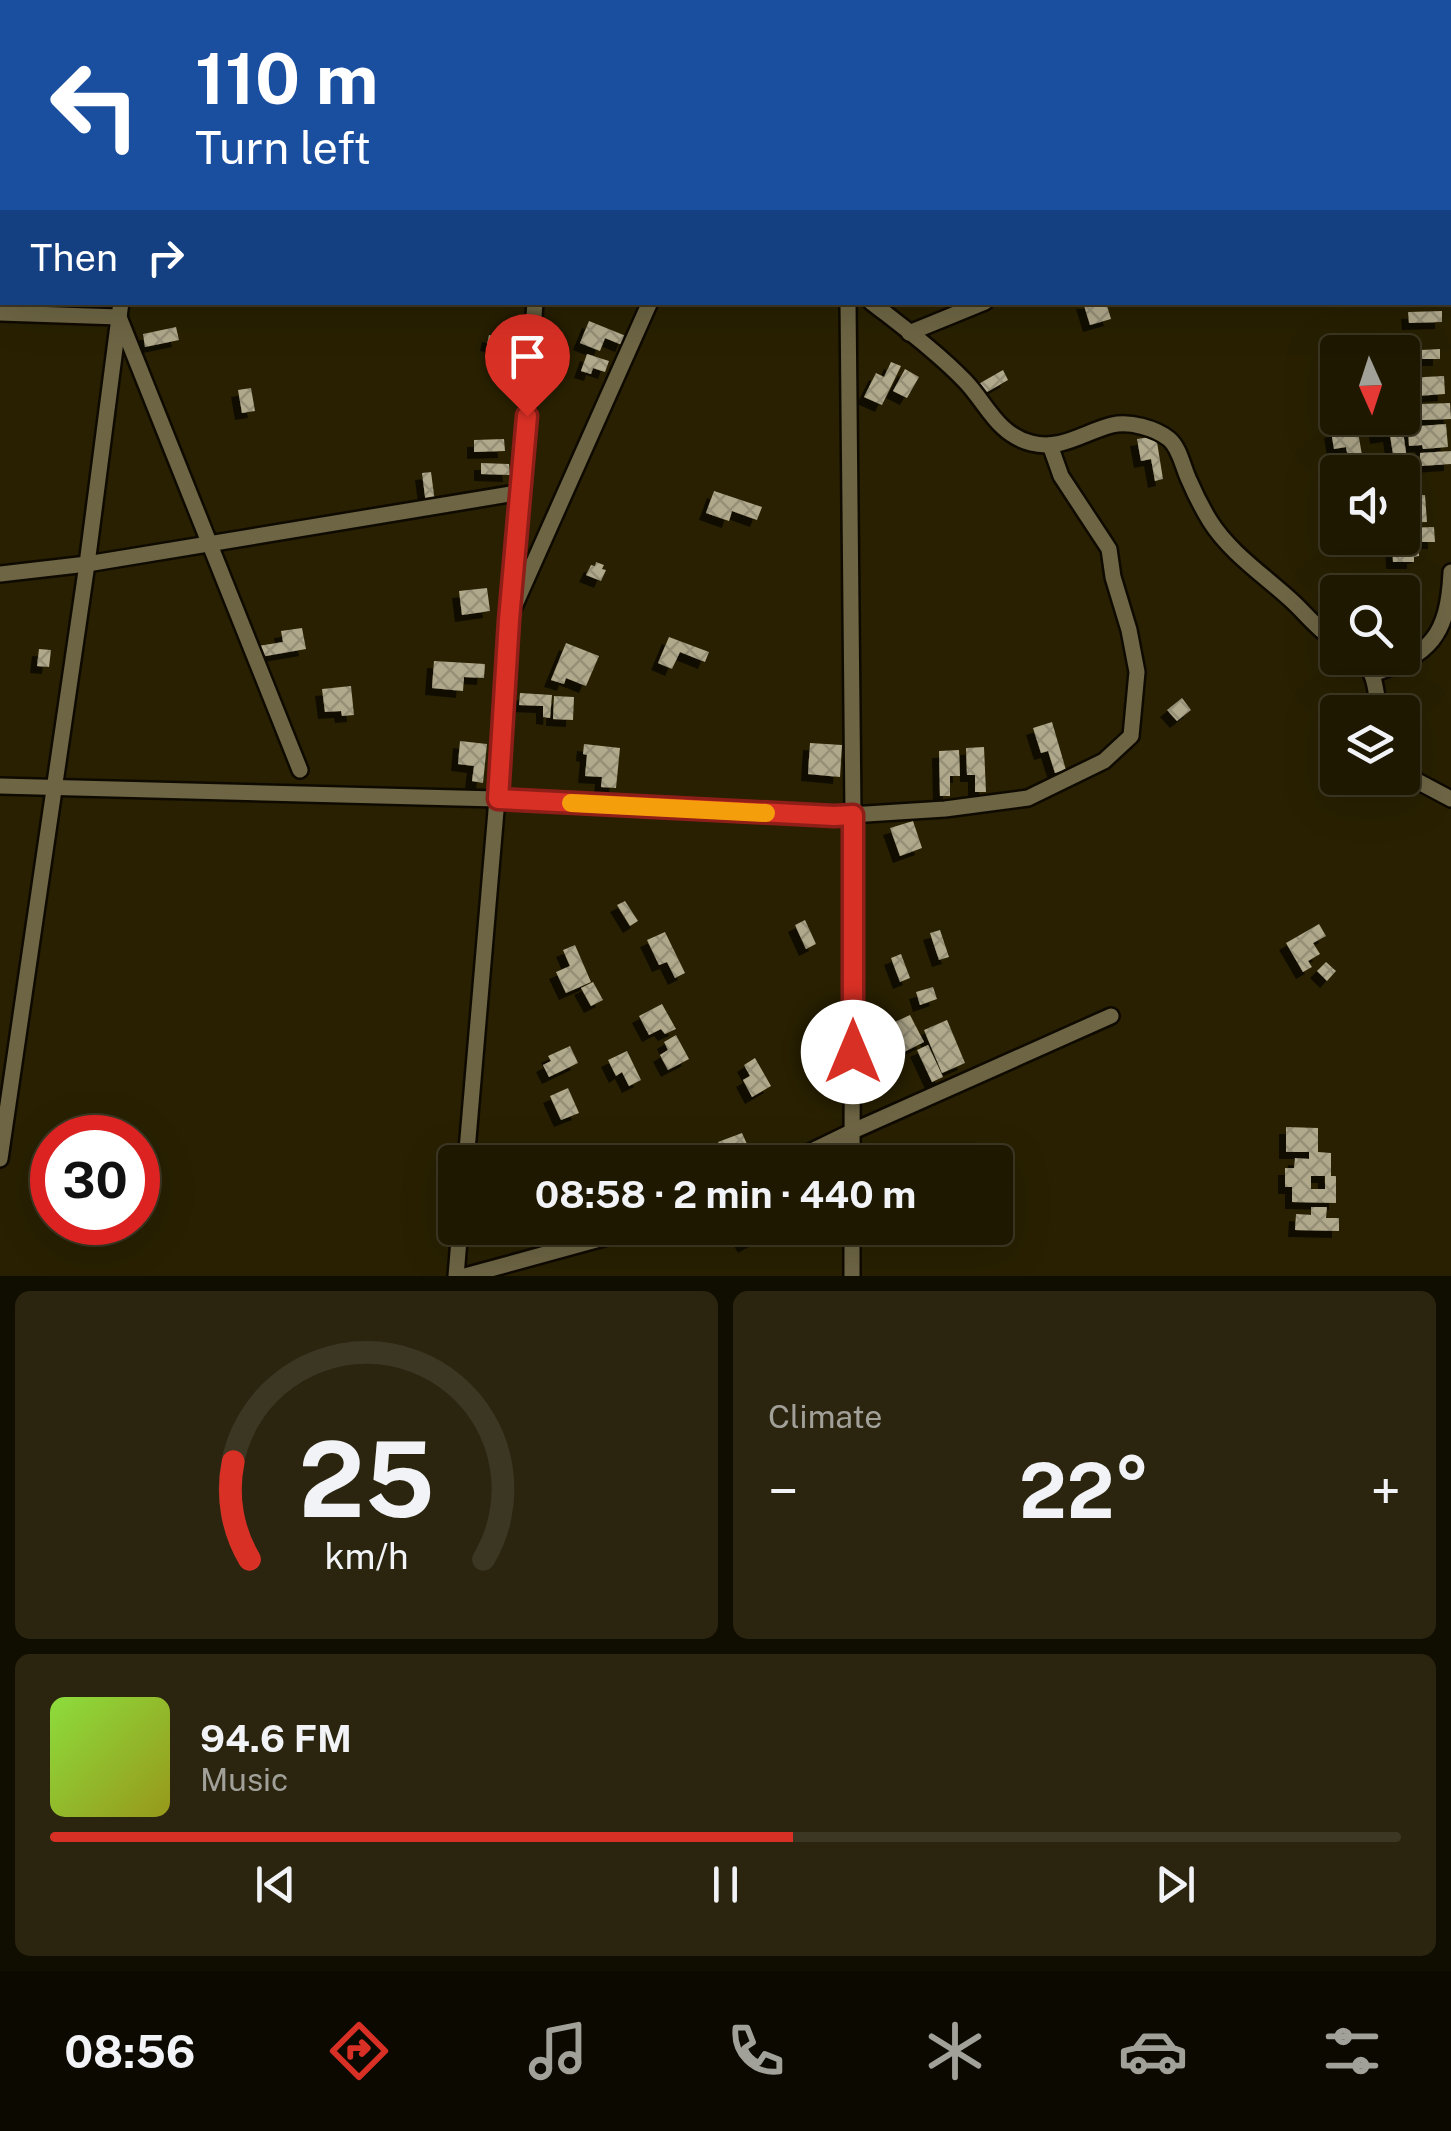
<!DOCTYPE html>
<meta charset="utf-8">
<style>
:root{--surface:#1e1801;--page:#2b2510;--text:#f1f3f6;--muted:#a1a099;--line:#3c3723;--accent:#d93025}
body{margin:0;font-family:"Public Sans",sans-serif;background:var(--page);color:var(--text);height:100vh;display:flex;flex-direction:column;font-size:38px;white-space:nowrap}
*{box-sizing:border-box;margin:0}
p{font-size:32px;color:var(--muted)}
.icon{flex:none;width:55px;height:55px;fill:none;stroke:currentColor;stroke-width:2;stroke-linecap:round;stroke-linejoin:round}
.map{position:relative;height:1276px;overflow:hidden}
.side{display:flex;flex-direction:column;gap:15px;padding:15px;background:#100d01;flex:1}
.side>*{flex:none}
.guide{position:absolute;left:0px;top:0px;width:1452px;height:305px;box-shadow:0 10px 40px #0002,0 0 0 2px var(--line);background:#1a4fa0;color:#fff;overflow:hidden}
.needle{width:65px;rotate:177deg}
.fabs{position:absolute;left:1320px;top:335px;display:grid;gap:20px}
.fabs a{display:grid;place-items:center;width:100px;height:100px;border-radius:10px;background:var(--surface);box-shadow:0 10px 40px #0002,0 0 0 2px var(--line);font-size:50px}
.speed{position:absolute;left:30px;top:1115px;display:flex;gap:20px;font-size:50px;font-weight:700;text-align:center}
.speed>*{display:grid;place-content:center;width:130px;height:130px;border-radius:50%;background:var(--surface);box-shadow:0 10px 40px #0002,0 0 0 2px var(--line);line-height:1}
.speed .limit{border:15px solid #d22;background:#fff;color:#111}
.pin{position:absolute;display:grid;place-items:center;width:85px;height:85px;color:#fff;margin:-102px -42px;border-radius:50% 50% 50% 0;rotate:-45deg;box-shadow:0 0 10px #0007}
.pin .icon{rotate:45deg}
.me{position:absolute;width:110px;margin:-55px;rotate:0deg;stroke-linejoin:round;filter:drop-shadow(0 0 8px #0008)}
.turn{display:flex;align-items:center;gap:35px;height:210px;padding:0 30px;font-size:45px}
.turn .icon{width:130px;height:130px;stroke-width:2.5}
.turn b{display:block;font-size:70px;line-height:85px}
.then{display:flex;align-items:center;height:95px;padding:0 30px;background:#0003;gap:20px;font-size:38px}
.big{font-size:75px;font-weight:700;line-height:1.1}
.side .tile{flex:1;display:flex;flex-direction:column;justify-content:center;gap:15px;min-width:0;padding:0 35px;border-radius:15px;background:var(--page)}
.side .dial{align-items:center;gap:0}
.dial svg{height:260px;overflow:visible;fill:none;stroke:var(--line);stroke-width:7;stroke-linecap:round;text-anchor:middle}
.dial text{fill:var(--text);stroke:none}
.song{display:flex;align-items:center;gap:30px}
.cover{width:120px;height:120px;border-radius:15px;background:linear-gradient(135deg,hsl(90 70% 55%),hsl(60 70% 35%))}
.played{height:10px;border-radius:5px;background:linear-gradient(90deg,var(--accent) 55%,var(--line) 55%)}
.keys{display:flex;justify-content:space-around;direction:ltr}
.heat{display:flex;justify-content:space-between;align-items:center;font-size:55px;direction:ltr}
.side .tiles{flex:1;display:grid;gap:15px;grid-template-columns:1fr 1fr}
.tile:last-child{grid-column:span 2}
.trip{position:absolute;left:438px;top:1145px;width:575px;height:100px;border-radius:10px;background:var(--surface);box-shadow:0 10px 40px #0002,0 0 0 2px var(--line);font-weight:700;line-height:100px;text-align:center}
.tab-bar{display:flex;height:160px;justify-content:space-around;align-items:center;background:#0c0a00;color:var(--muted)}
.tab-bar .icon{width:70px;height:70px}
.tab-bar .current{color:var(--accent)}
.tab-bar b{font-size:45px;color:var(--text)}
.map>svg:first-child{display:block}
.building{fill:url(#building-cross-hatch);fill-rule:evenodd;filter:url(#shadow)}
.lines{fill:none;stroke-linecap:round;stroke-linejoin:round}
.minor-casing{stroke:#0f0a00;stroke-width:20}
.minor{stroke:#6d6544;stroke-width:15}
.route-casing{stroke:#8d1f18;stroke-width:25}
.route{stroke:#d93025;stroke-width:18}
.slow{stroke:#f59e0b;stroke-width:18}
</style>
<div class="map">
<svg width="1451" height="1276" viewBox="0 0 1451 1276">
<defs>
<pattern id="building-cross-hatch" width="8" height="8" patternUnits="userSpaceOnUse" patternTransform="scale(2.5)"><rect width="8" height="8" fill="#b1a98c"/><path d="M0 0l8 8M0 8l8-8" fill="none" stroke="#958f78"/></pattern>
<filter id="shadow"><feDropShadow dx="-7" dy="7" stdDeviation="0" flood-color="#0009"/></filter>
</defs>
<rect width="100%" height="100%" fill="#282001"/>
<g class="building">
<path d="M1083 302H1106L1111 319 1090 325Z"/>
<path d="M1442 311V322L1409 323 1408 312Z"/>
<path d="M589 321 626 336 622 345 605 338 600 351 580 343Z"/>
<path d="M176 327 179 340 145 347 143 334Z"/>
<path d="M489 335 522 343 520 352 487 344Z"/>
<path d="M1440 349V359H1421V350Z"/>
<path d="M587 354 609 361 605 372 593 368 591 374 581 371Z"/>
<path d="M891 362 901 366 882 405 864 397 876 373 884 377Z"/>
<path d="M905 369 919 377 907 398 893 391Z"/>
<path d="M1003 370 1008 380 980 396 975 386Z"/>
<path d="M1444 376 1445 394 1402 397V382H1405V378Z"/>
<path d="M1332 382H1338V418H1355L1356 423 1335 426Z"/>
<path d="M251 388 255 411 242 413 238 390Z"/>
<path d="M1450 403 1451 419 1421 420 1420 404Z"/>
<path d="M1401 418 1407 459 1394 461 1390 435 1377 437 1375 421Z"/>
<path d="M1446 424 1448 447 1423 449 1422 445 1409 446 1408 427Z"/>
<path d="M1357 426 1364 467 1350 469 1346 447 1334 449 1331 431Z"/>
<path d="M1156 436 1163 479 1155 481 1151 459 1141 461 1137 439Z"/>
<path d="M504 439 505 451 474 452V440Z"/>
<path d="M1451 451V464L1420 466V453Z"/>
<path d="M481 463 509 464 510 475 481 474Z"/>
<path d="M431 472 435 502 426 504 422 473Z"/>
<path d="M1402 488H1411V496L1425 495 1427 522 1402 523Z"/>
<path d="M714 491 762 507 757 520 732 511 729 521 706 513Z"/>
<path d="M1434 527 1435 542H1419V556L1414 557V562H1393L1392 538H1402V528Z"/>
<path d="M596 562 604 565 602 569 606 570 601 581 586 575 591 565 595 566Z"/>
<path d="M487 588 490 611 462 615 459 591Z"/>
<path d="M302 628 306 649 260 657 258 646 283 642 281 631Z"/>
<path d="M669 637 709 652 705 662 680 652 672 669 658 663Z"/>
<path d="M566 643 599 656 586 686 566 678 564 684 551 680Z"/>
<path d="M39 649 51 650 49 667 37 666Z"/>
<path d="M434 661 485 664 484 678 464 677 463 691 432 688Z"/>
<path d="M351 686 354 715 342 716 341 711 325 712 322 689Z"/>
<path d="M520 693 552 695 550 718 543 717V706L519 705Z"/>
<path d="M554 696 574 697 573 720 553 719Z"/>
<path d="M1182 698 1191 710 1177 721 1167 710Z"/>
<path d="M1052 722 1066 770 1055 773 1048 751 1041 753 1033 728Z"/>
<path d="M460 741 487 744 483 783 472 781 474 766 458 764Z"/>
<path d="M810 743 842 745 840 777 808 774Z"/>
<path d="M584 744 620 748 616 788 601 787 602 777 585 776 587 755 583 754Z"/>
<path d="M984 747 986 792H975V775H967L966 748Z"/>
<path d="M959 750 960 776H950V796H940L939 751Z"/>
<path d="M913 821 922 848 900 856 890 828Z"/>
<path d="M625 901 638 921 630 926 617 905Z"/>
<path d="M805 920 816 944 806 949 795 925Z"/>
<path d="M1319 924 1326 936 1313 943 1320 954 1308 961 1312 967 1303 972 1286 943Z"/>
<path d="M940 930 949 957 939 960 930 933Z"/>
<path d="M665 932 685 973 675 978 667 962 659 965 647 940Z"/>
<path d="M575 945 591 982 566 993 556 972 570 966 563 950Z"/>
<path d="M901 954 910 978 900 982 891 958Z"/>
<path d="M1326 962 1336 971 1327 981 1317 971Z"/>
<path d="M593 982 603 1000 591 1006 581 988Z"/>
<path d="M933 987 937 999 920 1005 916 992Z"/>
<path d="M662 1004 676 1029 665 1034 661 1029 649 1035 639 1016Z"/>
<path d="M910 1015 924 1042 898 1055 884 1027Z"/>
<path d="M839 1016 846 1029 817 1045 809 1031Z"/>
<path d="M947 1020 965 1063 942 1073 924 1030Z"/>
<path d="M676 1035 689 1059 668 1070 660 1055 668 1050 664 1042Z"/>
<path d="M928 1045 943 1077 932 1082 917 1050Z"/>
<path d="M570 1046 578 1063 549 1077 543 1065 551 1061 548 1056Z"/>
<path d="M627 1051 641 1080 629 1086 622 1072 616 1076 608 1060Z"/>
<path d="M755 1058 771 1086 752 1097 743 1080 750 1076 744 1065Z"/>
<path d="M568 1088 579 1113 561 1120 550 1096Z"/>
<path d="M1286 1127 1318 1128V1152L1331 1153V1176H1336V1203L1292 1202V1187H1285V1168H1294L1295 1158 1309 1159V1152H1286ZM1311 1176H1325V1189H1311Z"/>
<path d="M742 1133 755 1162H727L718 1142Z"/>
<path d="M713 1145 722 1162H703L698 1152Z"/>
<path d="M1311 1207H1327L1326 1218H1339V1231L1295 1230 1296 1214 1311 1215Z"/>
<path d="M745 1228H777L745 1246 737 1232Z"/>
</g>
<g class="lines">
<defs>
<g id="minor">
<path d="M519 0 522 2"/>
<path d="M556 0V2"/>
<path d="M85 2V0"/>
<path d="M165 2 166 0"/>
<path d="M796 2 797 0"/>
<path d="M1447 2V0"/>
<path d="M1450 16H1451"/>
<path d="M0 17 2 16"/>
<path d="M0 65 2 68"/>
<path d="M1450 97 1451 117"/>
<path d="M1450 129H1451"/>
<path d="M1451 231V251"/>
<path d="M0 240 2 239"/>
<path d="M848 302 853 815 852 1162"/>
<path d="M871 302C903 327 937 352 965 381 987 404 997 434 1031 443 1061 451 1084 432 1112 425 1130 421 1155 428 1169 439 1180 448 1183 468 1189 480 1195 494 1202 508 1210 521 1230 553 1265 576 1292 601 1307 615 1320 632 1338 643"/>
<path d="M0 313 119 317 300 770"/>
<path d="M909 333 985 302"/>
<path d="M0 574 87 564 522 492"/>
<path d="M514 607 650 302"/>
<path d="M1360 658C1376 671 1376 693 1379 712"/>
<path d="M1372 674C1431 655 1448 635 1451 572"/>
<path d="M1402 773 1451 799"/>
<path d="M0 786 497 799 835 816 945 809 1028 798 1104 761 1131 736 1137 672 1129 630 1113 577 1109 549 1061 476 1050 445"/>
<path d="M0 1159 87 564 121 302"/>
<path d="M466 1162 497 799 509 620 522 492 535 302"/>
<path d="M789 1162 853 1131 1111 1016"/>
<path d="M456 1276 460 1228"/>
<path d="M465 1276 640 1228"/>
<path d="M852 1276V1228"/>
</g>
</defs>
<use href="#minor" class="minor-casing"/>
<use href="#minor" class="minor"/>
</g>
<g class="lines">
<defs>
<path id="route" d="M527 416 509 620 498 799 834 816 853 815V1052"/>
</defs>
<use href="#route" class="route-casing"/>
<use href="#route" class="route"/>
<path class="slow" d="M571 803 766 813"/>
</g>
</svg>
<div class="fabs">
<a><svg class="needle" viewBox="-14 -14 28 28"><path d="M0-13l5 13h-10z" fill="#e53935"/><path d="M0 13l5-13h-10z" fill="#a1a099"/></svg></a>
<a><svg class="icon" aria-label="sound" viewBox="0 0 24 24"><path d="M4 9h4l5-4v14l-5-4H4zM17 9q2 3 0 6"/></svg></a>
<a><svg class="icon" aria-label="search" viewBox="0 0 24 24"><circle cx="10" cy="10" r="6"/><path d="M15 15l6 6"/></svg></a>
<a><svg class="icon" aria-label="layers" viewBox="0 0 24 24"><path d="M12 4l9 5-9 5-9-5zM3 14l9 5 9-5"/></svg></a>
</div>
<div class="speed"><div class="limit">30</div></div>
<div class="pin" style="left:527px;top:416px;background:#d93025"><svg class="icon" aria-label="arrive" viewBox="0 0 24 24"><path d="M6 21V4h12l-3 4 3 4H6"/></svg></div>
<svg class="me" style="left:853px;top:1052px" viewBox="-20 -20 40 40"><circle r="19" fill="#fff"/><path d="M0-13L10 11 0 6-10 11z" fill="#d93025"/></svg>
<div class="trip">08:58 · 2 min · 440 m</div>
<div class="guide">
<div class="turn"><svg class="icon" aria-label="left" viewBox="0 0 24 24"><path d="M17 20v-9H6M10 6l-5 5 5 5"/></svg><div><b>110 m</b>Turn left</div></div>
<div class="then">Then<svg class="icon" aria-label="right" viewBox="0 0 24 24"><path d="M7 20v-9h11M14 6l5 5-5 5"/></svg></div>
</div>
</div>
<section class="side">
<div class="tiles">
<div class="tile dial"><svg viewBox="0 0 100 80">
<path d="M14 69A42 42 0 1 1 86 69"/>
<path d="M14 69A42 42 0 0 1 9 39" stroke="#d93025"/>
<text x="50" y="56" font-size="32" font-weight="700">25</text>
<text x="50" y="72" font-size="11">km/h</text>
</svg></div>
<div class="tile"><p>Climate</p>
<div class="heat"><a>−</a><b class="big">22°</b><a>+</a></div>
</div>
<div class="tile">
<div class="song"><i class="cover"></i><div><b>94.6 FM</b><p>Music</p></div></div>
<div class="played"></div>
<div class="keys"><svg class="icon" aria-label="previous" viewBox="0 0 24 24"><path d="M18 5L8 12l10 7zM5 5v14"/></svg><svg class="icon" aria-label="pause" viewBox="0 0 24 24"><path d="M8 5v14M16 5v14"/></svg><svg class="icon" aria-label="next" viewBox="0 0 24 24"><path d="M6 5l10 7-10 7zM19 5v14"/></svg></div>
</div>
</div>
</section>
<nav class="tab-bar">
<b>08:56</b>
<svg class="icon current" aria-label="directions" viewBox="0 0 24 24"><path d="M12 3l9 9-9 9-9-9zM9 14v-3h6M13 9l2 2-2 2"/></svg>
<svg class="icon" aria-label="music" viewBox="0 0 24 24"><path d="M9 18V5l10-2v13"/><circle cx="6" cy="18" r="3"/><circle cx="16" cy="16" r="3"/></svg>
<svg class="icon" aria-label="phone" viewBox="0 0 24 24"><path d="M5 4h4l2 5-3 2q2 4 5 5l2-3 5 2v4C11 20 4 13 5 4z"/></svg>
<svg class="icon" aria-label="climate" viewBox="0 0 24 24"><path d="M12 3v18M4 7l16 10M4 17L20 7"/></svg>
<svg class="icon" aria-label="car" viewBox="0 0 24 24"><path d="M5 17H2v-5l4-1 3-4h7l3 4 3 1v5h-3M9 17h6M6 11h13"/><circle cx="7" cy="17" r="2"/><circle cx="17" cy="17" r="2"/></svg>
<svg class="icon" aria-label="filters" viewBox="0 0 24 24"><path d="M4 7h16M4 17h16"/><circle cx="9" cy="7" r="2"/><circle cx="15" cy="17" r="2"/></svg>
</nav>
